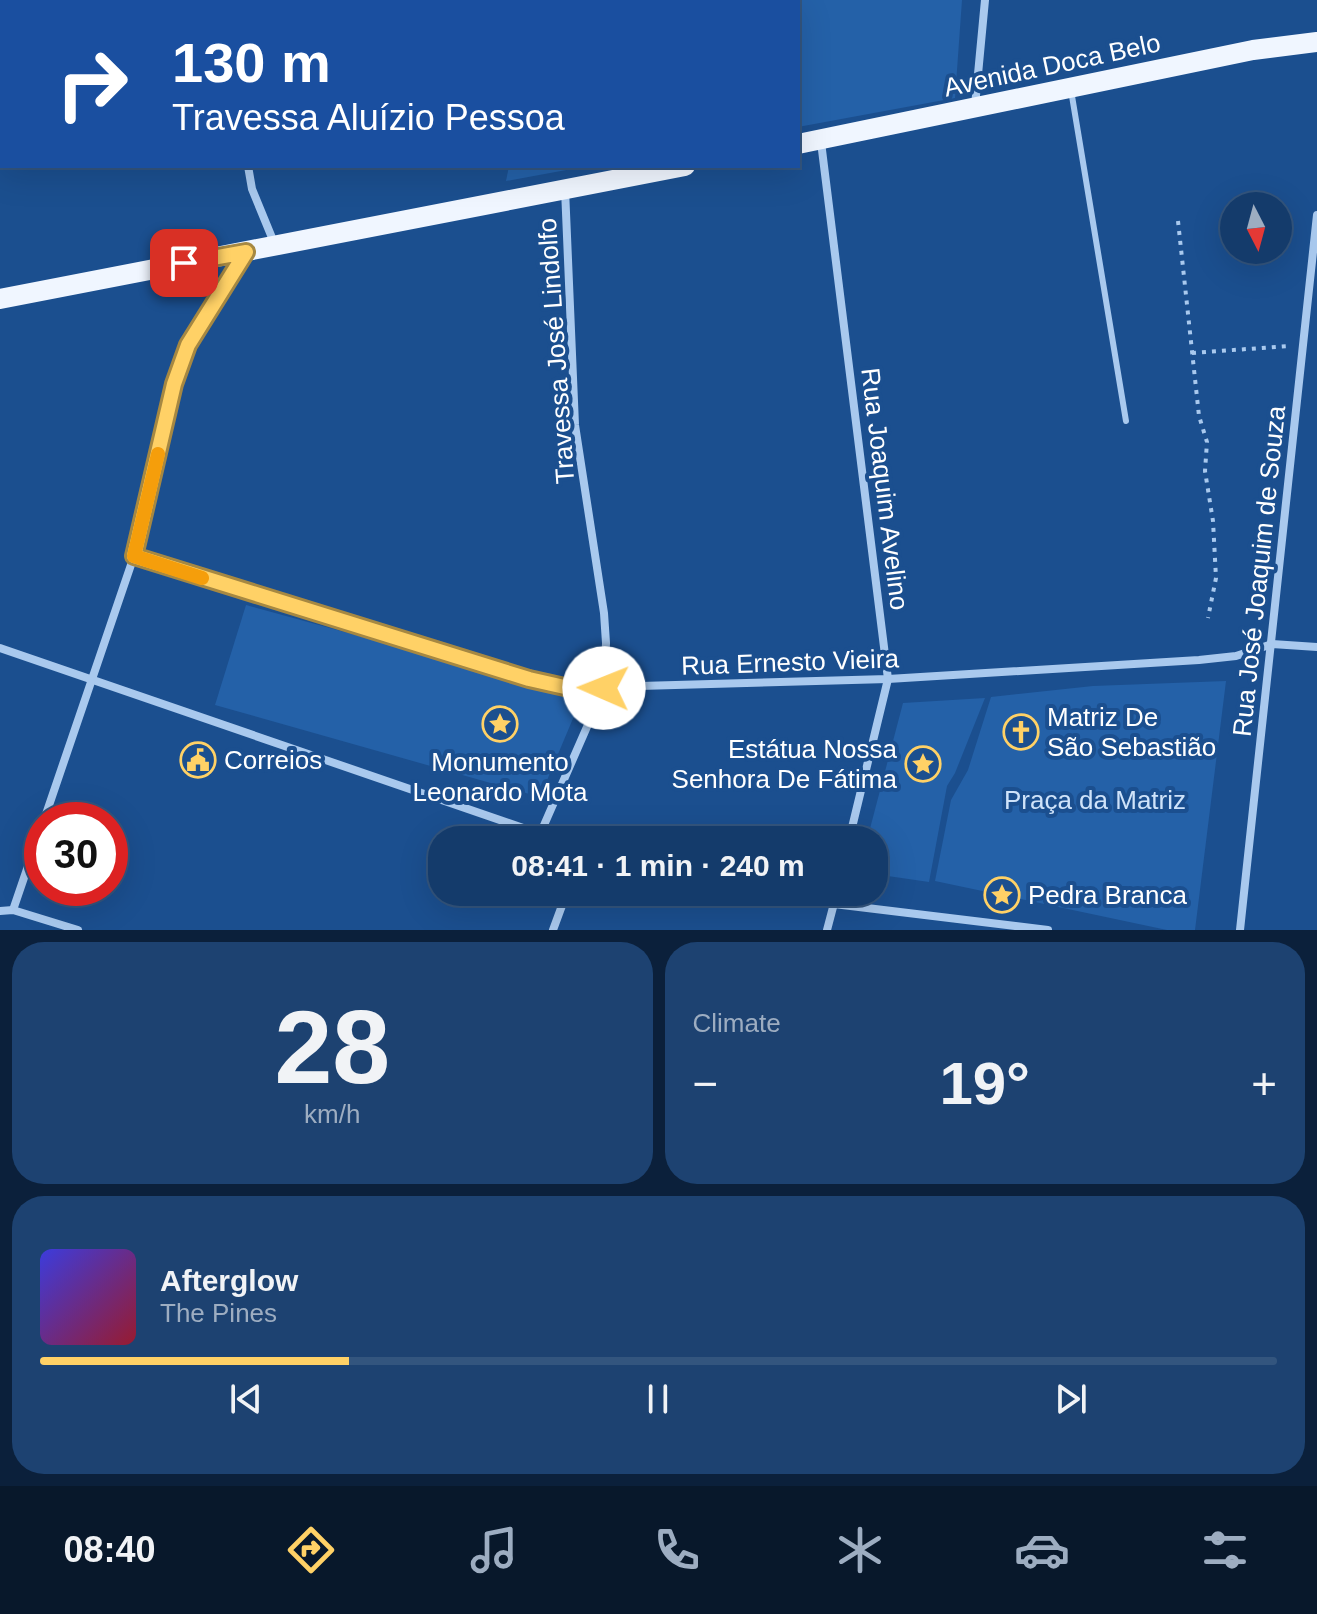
<!DOCTYPE html>
<meta charset="utf-8">
<style>
:root{--surface:#143b6b;--page:#1d4271;--text:#f1f3f6;--muted:#9dadc1;--line:#33557e;--accent:#ffd166}
body{margin:0;font-family:Arial,sans-serif;background:var(--page);color:var(--text);height:100vh;display:flex;flex-direction:column;font-size:30px;white-space:nowrap}
*{box-sizing:border-box;margin:0}
p{font-size:26px;color:var(--muted)}
.icon{flex:none;width:44px;height:44px;fill:none;stroke:currentColor;stroke-width:2;stroke-linecap:round;stroke-linejoin:round}
.map{position:relative;height:930px;overflow:hidden}
.panel{display:flex;flex-direction:column;gap:12px;padding:12px;background:#0b203b;flex:1}
.panel>*{flex:none}
.banner{position:absolute;left:0px;top:0px;width:800px;height:168px;box-shadow:0 8px 32px #0002,0 0 0 2px var(--line);background:#1a4fa0;color:#fff;overflow:hidden}
.needle{width:52px;rotate:174deg}
.buttons{position:absolute;left:1220px;top:192px;display:grid;gap:16px}
.buttons a{display:grid;place-items:center;width:72px;height:72px;border-radius:50%;background:var(--surface);box-shadow:0 8px 32px #0002,0 0 0 2px var(--line);font-size:40px}
.speed{position:absolute;left:24px;top:802px;display:flex;gap:16px;font-size:40px;font-weight:700;text-align:center}
.speed>*{display:grid;place-content:center;width:104px;height:104px;border-radius:50%;background:var(--surface);box-shadow:0 8px 32px #0002,0 0 0 2px var(--line);line-height:1}
.speed .limit{border:12px solid #d22;background:#fff;color:#111}
.pin{position:absolute;display:grid;place-items:center;width:68px;height:68px;color:#fff;margin:-34px;border-radius:16px;box-shadow:0 4px 12px #0006}
.me{position:absolute;width:88px;margin:-44px;rotate:271deg;stroke-linejoin:round;filter:drop-shadow(0 0 6px #0008)}
.turn{display:flex;align-items:center;gap:28px;height:168px;padding:0 40px;font-size:36px}
.turn .icon{width:104px;height:104px;stroke-width:2.5}
.turn b{display:block;font-size:56px;line-height:68px}
.big{font-size:60px;font-weight:700;line-height:1.1}
.panel .card{flex:1;display:flex;flex-direction:column;justify-content:center;gap:12px;min-width:0;padding:0 28px;border-radius:32px;background:var(--page)}
.panel .dial{align-items:center;gap:0}
.dial b{font-size:104px;line-height:1}
.song{display:flex;align-items:center;gap:24px}
.cover{width:96px;height:96px;border-radius:12px;background:linear-gradient(135deg,hsl(240 70% 55%),hsl(350 70% 35%))}
.played{height:8px;border-radius:4px;background:linear-gradient(90deg,var(--accent) 25%,var(--line) 25%)}
.keys{display:flex;justify-content:space-around;direction:ltr}
.heat{display:flex;justify-content:space-between;align-items:center;font-size:44px;direction:ltr}
.panel .tiles{flex:1;display:grid;gap:12px;grid-template-columns:1fr 1fr}
.card:last-child{grid-column:span 2}
.trip{position:absolute;left:428px;top:826px;width:460px;height:80px;border-radius:32px;background:var(--surface);box-shadow:0 8px 32px #0002,0 0 0 2px var(--line);font-weight:700;line-height:80px;text-align:center}
.tab-bar{display:flex;height:128px;justify-content:space-around;align-items:center;background:#08182b;color:var(--muted)}
.tab-bar .icon{width:56px;height:56px}
.tab-bar .active{color:var(--accent)}
.tab-bar b{font-size:36px;color:var(--text)}
.map>svg:first-child{display:block}
.green{fill:#2461a8}
.lines{fill:none;stroke-linecap:round;stroke-linejoin:round}
.path{stroke:#a9c9ee;stroke-width:4;stroke-dasharray:4 6;stroke-linecap:butt}
.lane{stroke:#a9c9ee;stroke-width:6}
.street{stroke:#a9c9ee;stroke-width:8}
.primary{stroke:#f0f6ff;stroke-width:20}
.route-casing{stroke:#a68842;stroke-width:20}
.route{stroke:#ffd166;stroke-width:14}
.slow{stroke:#f59e0b;stroke-width:14}
.labels{text-anchor:middle;dominant-baseline:central;stroke-width:8;stroke-linejoin:round;paint-order:stroke}
.street-label{font-size:26px;fill:#fff;stroke:#1b4f8f}
.poi-label{font-size:26px;fill:#fff;stroke:#1b4f8f;text-anchor:start}
.park-label{font-size:26px;fill:#cfe3fa;stroke:#1b4f8f}
</style>
<div class="map">
<svg width="1317" height="930" viewBox="0 0 1317 930">
<rect width="100%" height="100%" fill="#1b4f8f"/>
<g class="green">
<path d="M542 0H962L955 98 798 127V2H541Z"/>
<path d="M509 166H588L506 181Z"/>
<path d="M246 605 582 697 540 797 215 705Z"/>
<path d="M1226 681 1195 930H1167L935 881 951 800 968 770 991 697 1093 686Z"/>
<path d="M985 698 955 773 947 786 929 882 874 874V840H867L903 703Z"/>
</g>
<g class="lines">
<g class="path">
<path d="M1178 221 1199 416 1207 442 1205 471 1213 521 1216 578 1208 618"/>
<path d="M1192 353 1289 346"/>
</g>
<path class="lane" d="M1071 90 1126 421"/>
<g class="street">
<path d="M107 2 108 0"/>
<path d="M325 2 326 0"/>
<path d="M0 81H2"/>
<path d="M975 106 985 0"/>
<path d="M821 142 888 679 849 840"/>
<path d="M248 166 252 189 275 245"/>
<path d="M134 556 529 679 569 688 888 679 1199 660 1236 656 1272 644 1317 647"/>
<path d="M0 648 558 840"/>
<path d="M44 820 134 556 174 384 188 345 243 256"/>
<path d="M541 832 604 688 606 643 604 613 575 425 565 189"/>
<path d="M763 892 834 904 1048 930"/>
<path d="M13 910 42 825"/>
<path d="M0 911 13 910 78 930"/>
<path d="M553 930 567 892"/>
<path d="M827 930 837 892"/>
<path d="M1240 930 1317 215"/>
</g>
<g class="primary">
<path d="M798 144 1253 50 1317 42"/>
<path d="M0 299 685 166"/>
</g>
</g>
<g class="lines">
<defs>
<path id="route" d="M184 263 246 252 188 345 174 384 134 556 529 679 569 688H604"/>
</defs>
<use href="#route" class="route-casing"/>
<use href="#route" class="route"/>
<path class="slow" d="M158 454 134 556 202 578"/>
</g>
<defs>
<symbol id="sight-ring" viewBox="-11 -11 22 22"><circle r="9.5" fill="#1b4f8f" stroke="#ffd166" stroke-width="1.5"/><path d="M0-6L1.8-2.2L6-1.7L2.9 1.2L3.7 5.4L0 3.3L-3.7 5.4L-2.9 1.2L-6-1.7L-1.8-2.2Z" fill="#ffd166"/></symbol>
<symbol id="church-ring" viewBox="-11 -11 22 22"><circle r="9.5" fill="#1b4f8f" stroke="#ffd166" stroke-width="1.5"/><path d="M-1.2-6h2.4v3.5h3.3v2.4h-3.3V6h-2.4V-.1h-3.3v-2.4h3.3Z" fill="#ffd166"/></symbol>
<symbol id="civic-ring" viewBox="-11 -11 22 22"><circle r="9.5" fill="#1b4f8f" stroke="#ffd166" stroke-width="1.5"/><path d="M-.6-6.5H3V-4.5H.6V-3L4-1V1h2V6H-6V1h2V-1L-.6-3ZM-1.2 2.5V6h2.4V2.5Z" fill="#ffd166"/></symbol>
</defs>
<g fill-rule="evenodd">
<use href="#sight-ring" x="480" y="704" width="40" height="40"/>
<use href="#church-ring" x="1001" y="712" width="40" height="40"/>
<use href="#civic-ring" x="178" y="740" width="40" height="40"/>
<use href="#sight-ring" x="903" y="744" width="40" height="40"/>
<use href="#sight-ring" x="982" y="875" width="40" height="40"/>
</g>
<g class="labels">
<g class="street-label">
<text transform="translate(1052 65) rotate(-12)">Avenida Doca Belo</text>
<text transform="translate(556 351) rotate(-94)">Travessa José Lindolfo</text>
<text transform="translate(885 489) rotate(83)">Rua Joaquim Avelino</text>
<text transform="translate(1259 571) rotate(-84)">Rua José Joaquim de Souza</text>
<text transform="translate(790 662) rotate(-2)">Rua Ernesto Vieira</text>
</g>
<g class="poi-label">
<text x="1047" y="717">Matriz De<tspan x="1047" dy="30">São Sebastião</tspan></text>
<text x="897" y="749" text-anchor="end">Estátua Nossa<tspan x="897" dy="30">Senhora De Fátima</tspan></text>
<text x="224" y="760">Correios</text>
<text x="500" y="762" text-anchor="middle">Monumento<tspan x="500" dy="30">Leonardo Mota</tspan></text>
<text x="1028" y="895">Pedra Branca</text>
</g>
<g class="park-label">
<text x="1095" y="800">Praça da Matriz</text>
</g>
</g>
</svg>
<div class="buttons">
<a><svg class="needle" viewBox="-14 -14 28 28"><path d="M0-13l5 13h-10z" fill="#e53935"/><path d="M0 13l5-13h-10z" fill="#9dadc1"/></svg></a>
</div>
<div class="speed"><div class="limit">30</div></div>
<div class="pin" style="left:184px;top:263px;background:#d93025"><svg class="icon" aria-label="arrive" viewBox="0 0 24 24"><path d="M6 21V4h12l-3 4 3 4H6"/></svg></div>
<svg class="me" style="left:604px;top:688px" viewBox="-20 -20 40 40"><circle r="19" fill="#fff"/><path d="M0-13L10 11 0 6-10 11z" fill="#ffd166"/></svg>
<div class="trip">08:41 · 1 min · 240 m</div>
<div class="banner">
<div class="turn"><svg class="icon" aria-label="right" viewBox="0 0 24 24"><path d="M7 20v-9h11M14 6l5 5-5 5"/></svg><div><b>130 m</b>Travessa Aluízio Pessoa</div></div>
</div>
</div>
<section class="panel">
<div class="tiles">
<div class="card dial"><b>28</b><p>km/h</p></div>
<div class="card"><p>Climate</p>
<div class="heat"><a>−</a><b class="big">19°</b><a>+</a></div>
</div>
<div class="card">
<div class="song"><i class="cover"></i><div><b>Afterglow</b><p>The Pines</p></div></div>
<div class="played"></div>
<div class="keys"><svg class="icon" aria-label="previous" viewBox="0 0 24 24"><path d="M18 5L8 12l10 7zM5 5v14"/></svg><svg class="icon" aria-label="pause" viewBox="0 0 24 24"><path d="M8 5v14M16 5v14"/></svg><svg class="icon" aria-label="next" viewBox="0 0 24 24"><path d="M6 5l10 7-10 7zM19 5v14"/></svg></div>
</div>
</div>
</section>
<nav class="tab-bar">
<b>08:40</b>
<svg class="icon active" aria-label="directions" viewBox="0 0 24 24"><path d="M12 3l9 9-9 9-9-9zM9 14v-3h6M13 9l2 2-2 2"/></svg>
<svg class="icon" aria-label="music" viewBox="0 0 24 24"><path d="M9 18V5l10-2v13"/><circle cx="6" cy="18" r="3"/><circle cx="16" cy="16" r="3"/></svg>
<svg class="icon" aria-label="phone" viewBox="0 0 24 24"><path d="M5 4h4l2 5-3 2q2 4 5 5l2-3 5 2v4C11 20 4 13 5 4z"/></svg>
<svg class="icon" aria-label="climate" viewBox="0 0 24 24"><path d="M12 3v18M4 7l16 10M4 17L20 7"/></svg>
<svg class="icon" aria-label="car" viewBox="0 0 24 24"><path d="M5 17H2v-5l4-1 3-4h7l3 4 3 1v5h-3M9 17h6M6 11h13"/><circle cx="7" cy="17" r="2"/><circle cx="17" cy="17" r="2"/></svg>
<svg class="icon" aria-label="filters" viewBox="0 0 24 24"><path d="M4 7h16M4 17h16"/><circle cx="9" cy="7" r="2"/><circle cx="15" cy="17" r="2"/></svg>
</nav>
